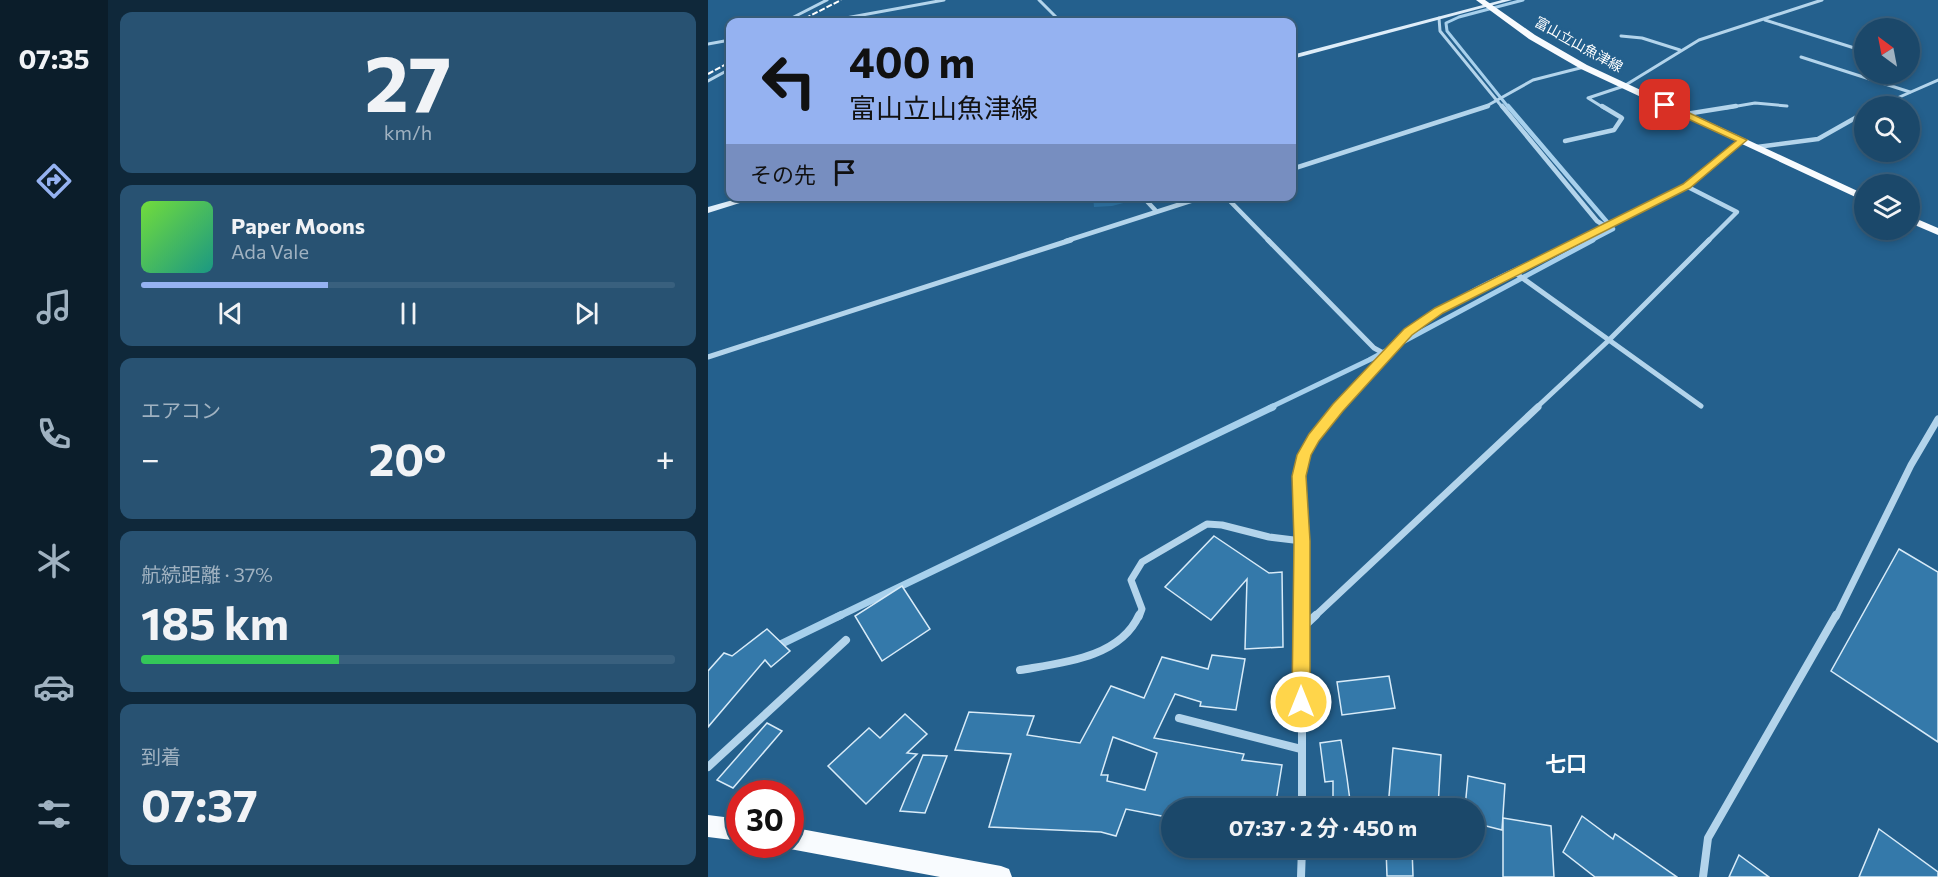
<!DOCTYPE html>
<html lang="ja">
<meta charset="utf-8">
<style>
:root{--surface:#1b486a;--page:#285272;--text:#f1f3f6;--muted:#a0b2c1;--line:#39607e;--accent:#95b2f1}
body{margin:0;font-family:Commissioner,"Noto Sans JP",sans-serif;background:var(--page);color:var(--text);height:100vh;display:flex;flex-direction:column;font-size:22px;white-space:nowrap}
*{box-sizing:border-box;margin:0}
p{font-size:20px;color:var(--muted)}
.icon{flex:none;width:33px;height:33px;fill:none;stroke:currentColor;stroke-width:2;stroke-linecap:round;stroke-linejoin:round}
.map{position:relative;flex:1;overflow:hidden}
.side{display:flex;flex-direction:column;gap:12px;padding:12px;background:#0f283a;width:600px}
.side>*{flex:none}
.guide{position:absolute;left:18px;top:18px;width:570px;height:183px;border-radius:12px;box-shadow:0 3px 9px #0003,0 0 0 2px var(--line);background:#95b2f1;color:#111;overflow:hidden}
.needle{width:39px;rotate:328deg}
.tools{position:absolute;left:1146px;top:18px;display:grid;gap:12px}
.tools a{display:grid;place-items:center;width:66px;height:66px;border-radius:50%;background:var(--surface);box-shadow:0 3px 9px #0003,0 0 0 2px var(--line);font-size:30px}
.speed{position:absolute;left:18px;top:780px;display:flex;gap:12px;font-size:30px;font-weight:700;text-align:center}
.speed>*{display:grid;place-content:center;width:78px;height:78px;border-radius:50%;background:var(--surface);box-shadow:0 3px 9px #0003,0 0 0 2px var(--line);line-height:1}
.speed .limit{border:9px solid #d22;background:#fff;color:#111}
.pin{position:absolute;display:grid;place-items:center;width:51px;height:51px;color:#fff;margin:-26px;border-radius:12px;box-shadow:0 3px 9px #0006}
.me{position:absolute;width:66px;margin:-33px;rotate:0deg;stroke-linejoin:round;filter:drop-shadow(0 0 4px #0008)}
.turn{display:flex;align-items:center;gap:21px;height:126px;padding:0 24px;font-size:27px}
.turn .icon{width:78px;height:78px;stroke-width:2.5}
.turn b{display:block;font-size:42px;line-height:51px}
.then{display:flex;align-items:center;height:57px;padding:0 24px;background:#0003;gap:12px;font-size:22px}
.big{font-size:45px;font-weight:700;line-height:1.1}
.side .card{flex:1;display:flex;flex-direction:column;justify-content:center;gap:9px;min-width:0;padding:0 21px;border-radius:12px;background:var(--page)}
.side .dial{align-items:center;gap:0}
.dial b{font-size:78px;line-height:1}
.song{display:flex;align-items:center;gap:18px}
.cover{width:72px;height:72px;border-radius:9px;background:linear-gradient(135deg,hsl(100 70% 55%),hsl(170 70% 35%))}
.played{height:6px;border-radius:3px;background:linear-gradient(90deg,var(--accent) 35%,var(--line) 35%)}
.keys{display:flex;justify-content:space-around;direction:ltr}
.heat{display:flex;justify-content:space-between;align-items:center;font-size:33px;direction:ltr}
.charge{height:9px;border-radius:4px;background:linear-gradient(90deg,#34c759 37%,var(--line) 0)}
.trip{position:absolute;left:453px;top:798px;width:324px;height:60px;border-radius:30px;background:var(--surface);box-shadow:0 3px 9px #0003,0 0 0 2px var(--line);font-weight:700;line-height:60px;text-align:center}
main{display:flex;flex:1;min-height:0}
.menu{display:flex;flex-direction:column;width:108px;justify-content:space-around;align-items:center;background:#0b1d2a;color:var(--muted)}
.menu .icon{width:42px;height:42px}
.menu .active{color:var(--accent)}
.menu b{font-size:27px;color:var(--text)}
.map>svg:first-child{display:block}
.green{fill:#2e74a5}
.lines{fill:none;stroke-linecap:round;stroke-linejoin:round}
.stream-far4{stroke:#a7d0ec;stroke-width:3}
.stream-far3{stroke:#a7d0ec;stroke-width:4.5}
.stream-far2{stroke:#a7d0ec;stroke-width:5}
.stream-far1{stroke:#a7d0ec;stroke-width:7}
.stream{stroke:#a7d0ec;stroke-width:8}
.building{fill:#3479aa;stroke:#d8ebf8;stroke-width:1.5;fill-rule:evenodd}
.street-far4{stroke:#b3d4eb;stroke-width:3}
.street-far3{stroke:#b3d4eb;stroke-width:4.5}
.street-far2{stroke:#b3d4eb;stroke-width:5}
.street-far1{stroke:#b3d4eb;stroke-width:7}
.street{stroke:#b3d4eb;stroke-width:8}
.secondary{fill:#deedf9;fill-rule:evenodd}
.primary{fill:#f8fbfe;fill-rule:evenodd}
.rail{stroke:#fff;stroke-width:2;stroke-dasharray:6 2;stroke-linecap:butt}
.route{fill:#ffd54a;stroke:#a68a30;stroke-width:1.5}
.labels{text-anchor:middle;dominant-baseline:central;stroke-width:6;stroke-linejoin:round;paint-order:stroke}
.far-street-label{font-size:14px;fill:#fff;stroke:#24608d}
.near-neighbourhood-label{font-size:21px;font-weight:bold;fill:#fff;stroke:#24608d}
</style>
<main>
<nav class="menu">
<b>07:35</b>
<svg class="icon active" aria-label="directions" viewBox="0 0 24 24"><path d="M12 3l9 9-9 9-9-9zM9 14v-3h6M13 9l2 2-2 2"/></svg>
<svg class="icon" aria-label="music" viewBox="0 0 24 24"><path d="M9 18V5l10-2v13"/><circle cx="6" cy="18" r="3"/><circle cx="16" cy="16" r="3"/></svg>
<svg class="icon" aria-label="phone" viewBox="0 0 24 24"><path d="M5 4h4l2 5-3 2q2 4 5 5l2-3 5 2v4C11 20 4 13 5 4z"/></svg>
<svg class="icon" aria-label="climate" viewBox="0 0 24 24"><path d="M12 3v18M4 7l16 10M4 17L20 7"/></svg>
<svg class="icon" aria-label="car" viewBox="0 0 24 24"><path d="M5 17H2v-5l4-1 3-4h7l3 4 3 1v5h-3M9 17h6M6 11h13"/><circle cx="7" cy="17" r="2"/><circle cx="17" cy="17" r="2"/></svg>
<svg class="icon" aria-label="filters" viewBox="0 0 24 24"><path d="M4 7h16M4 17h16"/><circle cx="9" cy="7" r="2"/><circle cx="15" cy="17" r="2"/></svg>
</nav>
<section class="side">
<div class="card dial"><b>27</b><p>km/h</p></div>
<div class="card">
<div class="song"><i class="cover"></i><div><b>Paper Moons</b><p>Ada Vale</p></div></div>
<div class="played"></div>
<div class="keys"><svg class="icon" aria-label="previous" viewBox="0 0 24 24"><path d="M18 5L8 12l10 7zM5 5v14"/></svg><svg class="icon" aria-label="pause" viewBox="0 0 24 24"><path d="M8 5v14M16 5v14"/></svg><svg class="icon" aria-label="next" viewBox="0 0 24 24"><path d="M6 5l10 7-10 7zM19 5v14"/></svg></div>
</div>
<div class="card"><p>エアコン</p>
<div class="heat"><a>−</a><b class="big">20°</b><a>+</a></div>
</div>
<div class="card"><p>航続距離 · 37%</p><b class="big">185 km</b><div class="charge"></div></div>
<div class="card"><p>到着</p><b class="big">07:37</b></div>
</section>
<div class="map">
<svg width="1230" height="877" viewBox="0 0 1230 877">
<rect width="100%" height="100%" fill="#24608d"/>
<path class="green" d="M385 197H438L404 206 386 207Z"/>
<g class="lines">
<path class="stream-far4" d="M801 108 739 31 738 23 751 17 815 0"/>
<path class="stream-far3" d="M800 106 905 229 882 241"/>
<path class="stream-far2" d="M561 408 661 360 885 240"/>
<path class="stream-far1" d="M129 617 565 407"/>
<path class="stream" d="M69 646 133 615"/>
</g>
<g class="building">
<path d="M506 536 561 573 574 572 575 647 537 649 539 579 503 620 457 587Z"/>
<path d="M1191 549 1230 572V742L1123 671Z"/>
<path d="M194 586 222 629 174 661 147 616Z"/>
<path d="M59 629 82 651 63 667 57 660 0 727V671L16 653 24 656Z"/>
<path d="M504 655 537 659 528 710 492 706 493 702 467 694 446 738 536 754 534 760 574 765 567 808H464V818L418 809 408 836 393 832 281 827 303 754 247 750 261 712 326 716 319 735 372 743 403 686 436 698 454 657 500 669ZM405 737 449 753 437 790 399 781 400 775H393Z"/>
<path d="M681 676 687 708 634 715 629 682Z"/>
<path d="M197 714 219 734 199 753 209 754 158 804 120 766 161 728 172 738Z"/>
<path d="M59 723 74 731 25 788 9 780Z"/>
<path d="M633 740 639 778 643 808H625V781L617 782 612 743Z"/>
<path d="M685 748 733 755 730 808H680Z"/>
<path d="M215 755 239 756 217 813 192 811Z"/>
<path d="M760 776 797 784 794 830 766 823V808H757Z"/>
<path d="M874 816 905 839 907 834 969 877H887L855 852Z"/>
<path d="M795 818 843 826 846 877H795Z"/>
<path d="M1171 829 1230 872V877H1151Z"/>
<path d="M678 848H704L705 876H679Z"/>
<path d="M1031 855 1061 877H1021Z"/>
</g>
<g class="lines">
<g class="street-far4">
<path d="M331 0 353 22"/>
<path d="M731 18 732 31 795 108"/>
<path d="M1057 20 1156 51"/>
<path d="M76 22 119 0"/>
<path d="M116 22 236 0"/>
<path d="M913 36 934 38 972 50"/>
<path d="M0 44 22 40"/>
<path d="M1093 57 1202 92"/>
<path d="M0 81 22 69"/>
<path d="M1171 106 1230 80"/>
<path d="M775 108 825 80 876 67"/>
<path d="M896 108 880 98 916 86 991 40 1114 0"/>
<path d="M1018 108 1047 103 1079 106"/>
</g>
<g class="street-far3">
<path d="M794 106 889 221 897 226"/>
<path d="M978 114 1028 106"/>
<path d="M857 141 906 130 914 118 894 106"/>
<path d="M1049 147 1110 139 1156 113"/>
<path d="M584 169 780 106"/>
<path d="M978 186 1029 212 1000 241"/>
<path d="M517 196 561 241"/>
<path d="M436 198 448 211"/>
<path d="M358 241 498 196"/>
<path d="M868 241 978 186 1034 140"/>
</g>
<g class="street-far2">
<path d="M560 240 666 348 677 354"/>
<path d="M806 272 993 406"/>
<path d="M0 357 363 240"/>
<path d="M629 408C651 382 674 352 701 331 749 294 816 267 871 240"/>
<path d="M828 408 900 341 1001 240"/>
</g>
<g class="street-far1">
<path d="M431 617 434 609 423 580 434 562 499 524 514 525 561 537 594 541"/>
<path d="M594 617 591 476 596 455 630 407"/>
<path d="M606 617 830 407"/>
<path d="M1128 617 1203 465 1230 419"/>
</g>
<g class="street">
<path d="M594 615V808"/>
<path d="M592 630 608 615"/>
<path d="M312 670C353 663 412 658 431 615"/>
<path d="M471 718 593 749"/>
<path d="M0 767 138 640"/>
<path d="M593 877 594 848"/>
<path d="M995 877 1000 838 1128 615"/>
</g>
<g class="secondary">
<path d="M794 0H804L584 59V55Z"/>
<path d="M39 196H54L0 213V207Z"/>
</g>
<g class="primary">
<path d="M768 0H777L827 35 879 65 1156 194V201L873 69 821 39Z"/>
<path d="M1202 216 1230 228V235L1202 223Z"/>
<path d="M0 815 32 819V841L0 837Z"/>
<path d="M82 827 293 866 301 869 304 877H232L82 849 74 844H82Z"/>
</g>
<g class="rail">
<path d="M90 22 133 0"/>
<path d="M0 74 22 62"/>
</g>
</g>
<path class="route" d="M954 103H960L1039 140 982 188 735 313 704 335 635 411 611 441 603 455 598 476 602 541V702L599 708 593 711 587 708 584 702 586 541 584 476 589 455 601 434 625 404 696 329 727 308 975 184 1028 141 954 107Z"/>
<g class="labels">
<g class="far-street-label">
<text transform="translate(871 44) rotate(29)">富山立山魚津線</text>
</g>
<g class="near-neighbourhood-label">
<text x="858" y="762">七口</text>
</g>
</g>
</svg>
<div class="tools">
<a><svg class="needle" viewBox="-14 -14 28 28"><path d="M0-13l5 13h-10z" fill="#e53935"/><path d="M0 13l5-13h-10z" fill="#a0b2c1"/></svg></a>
<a><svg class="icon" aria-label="search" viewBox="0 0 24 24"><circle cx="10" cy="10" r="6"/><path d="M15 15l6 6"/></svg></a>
<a><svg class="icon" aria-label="layers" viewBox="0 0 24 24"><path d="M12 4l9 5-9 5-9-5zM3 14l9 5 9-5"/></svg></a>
</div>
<div class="speed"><div class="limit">30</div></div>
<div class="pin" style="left:957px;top:105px;background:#d93025"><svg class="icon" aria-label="arrive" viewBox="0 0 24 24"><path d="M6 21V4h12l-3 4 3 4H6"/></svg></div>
<svg class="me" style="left:593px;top:702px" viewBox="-20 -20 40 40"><circle r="17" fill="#ffd54a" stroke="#fff" stroke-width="3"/><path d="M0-11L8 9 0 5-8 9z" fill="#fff"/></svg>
<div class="trip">07:37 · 2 分 · 450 m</div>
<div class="guide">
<div class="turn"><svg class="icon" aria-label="left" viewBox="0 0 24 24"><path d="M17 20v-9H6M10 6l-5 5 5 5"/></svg><div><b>400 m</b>富山立山魚津線</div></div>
<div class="then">その先<svg class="icon" aria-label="arrive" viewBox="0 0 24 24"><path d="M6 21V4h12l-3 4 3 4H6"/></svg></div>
</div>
</div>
</main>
